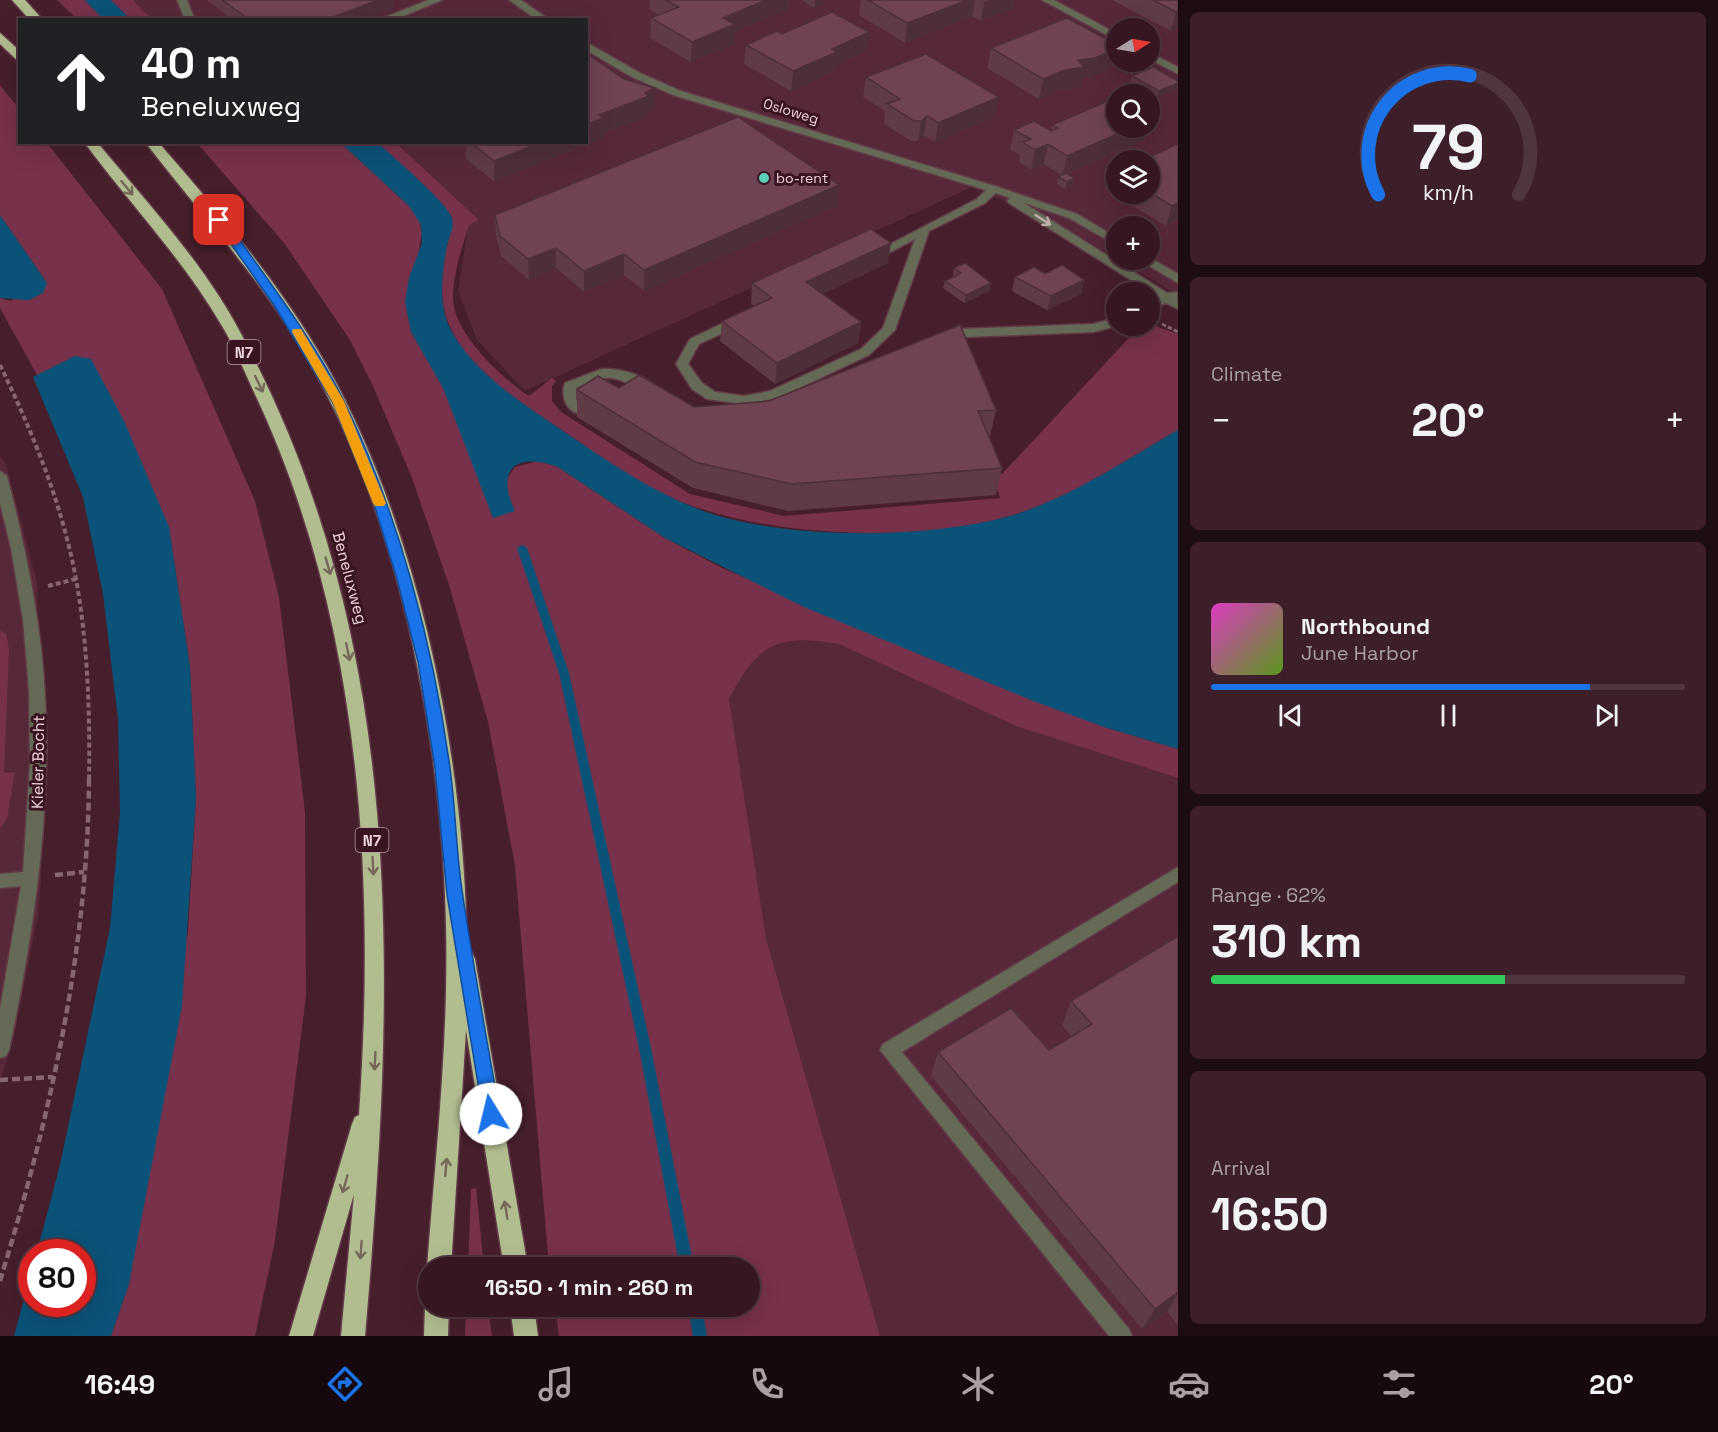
<!DOCTYPE html>
<meta charset="utf-8">
<style>
:root{--surface:#351621;--page:#3d1f2a;--text:#f1f3f6;--muted:#aa9fa5;--line:#4f353f;--accent:#1a73e8}
body{margin:0;font-family:"Space Grotesk",sans-serif;background:var(--page);color:var(--text);height:100vh;display:flex;flex-direction:column;font-size:22px;white-space:nowrap}
*{box-sizing:border-box;margin:0}
p{font-size:20px;color:var(--muted)}
.icon{flex:none;width:33px;height:33px;fill:none;stroke:currentColor;stroke-width:2;stroke-linecap:round;stroke-linejoin:round}
.map{position:relative;flex:1;overflow:hidden}
.panel{display:flex;flex-direction:column;gap:12px;padding:12px;background:#1d0c12;width:540px}
.panel>*{flex:none}
.top-card{position:absolute;left:18px;top:18px;width:570px;height:126px;border-radius:0px;box-shadow:0 6px 24px #0002,0 0 0 2px var(--line);background:#202124;color:#fff;overflow:hidden}
.needle{width:39px;rotate:79deg}
.buttons{position:absolute;left:1106px;top:18px;display:grid;gap:12px}
.buttons a{display:grid;place-items:center;width:54px;height:54px;border-radius:50%;background:var(--surface);box-shadow:0 6px 24px #0002,0 0 0 2px var(--line);font-size:30px}
.speed{position:absolute;left:18px;top:1239px;display:flex;gap:12px;font-size:30px;font-weight:700;text-align:center}
.speed>*{display:grid;place-content:center;width:78px;height:78px;border-radius:50%;background:var(--surface);box-shadow:0 6px 24px #0002,0 0 0 2px var(--line);line-height:1}
.speed .limit{border:9px solid #d22;background:#fff;color:#111}
.pin{position:absolute;display:grid;place-items:center;width:51px;height:51px;color:#fff;margin:-26px;border-radius:12px;box-shadow:0 3px 9px #0006}
.me{position:absolute;width:66px;margin:-33px;rotate:351deg;stroke-linejoin:round;filter:drop-shadow(0 0 4px #0008)}
.turn{display:flex;align-items:center;gap:21px;height:126px;padding:0 24px;font-size:27px}
.turn .icon{width:78px;height:78px;stroke-width:2.5}
.turn b{display:block;font-size:42px;line-height:51px}
.big{font-size:45px;font-weight:800;line-height:1.1}
.panel .card{flex:1;display:flex;flex-direction:column;justify-content:center;gap:9px;min-width:0;padding:0 21px;border-radius:9px;background:var(--page)}
.panel .dial{align-items:center;gap:0}
.dial svg{height:156px;overflow:visible;fill:none;stroke:var(--line);stroke-width:7;stroke-linecap:round;text-anchor:middle}
.dial text{fill:var(--text);stroke:none}
.song{display:flex;align-items:center;gap:18px}
.cover{width:72px;height:72px;border-radius:9px;background:linear-gradient(135deg,hsl(310 70% 55%),hsl(90 70% 35%))}
.played{height:6px;border-radius:3px;background:linear-gradient(90deg,var(--accent) 80%,var(--line) 80%)}
.keys{display:flex;justify-content:space-around;direction:ltr}
.heat{display:flex;justify-content:space-between;align-items:center;font-size:33px;direction:ltr}
.charge{height:9px;border-radius:4px;background:linear-gradient(90deg,#34c759 62%,var(--line) 0)}
.trip{position:absolute;left:418px;top:1257px;width:342px;height:60px;border-radius:30px;background:var(--surface);box-shadow:0 6px 24px #0002,0 0 0 2px var(--line);font-weight:800;line-height:60px;text-align:center}
.tabs{display:flex;height:96px;justify-content:space-around;align-items:center;background:#15090d;color:var(--muted)}
.tabs .icon{width:42px;height:42px}
.tabs .current{color:var(--accent)}
.tabs b{font-size:27px;color:var(--text)}
main{display:flex;flex:1;min-height:0}
.map>svg:first-child{display:block}
.built{fill:#572839;fill-rule:evenodd}
.green{fill:#77314b}
.water{fill:#0b5278}
.lines{fill:none;stroke-linecap:round;stroke-linejoin:round}
.stream{fill:#0b5278;fill-rule:evenodd}
.minor-casing{stroke:#623b48;stroke-width:3}
.highway-casing{stroke:#623b48;stroke-width:3}
.path-far2{stroke:#886570;stroke-width:3;stroke-dasharray:4.5 2;stroke-linecap:butt}
.path-far1{stroke:#886570;stroke-width:4;stroke-dasharray:5 3;stroke-linecap:butt}
.path{stroke:#886570;stroke-width:4.5;stroke-dasharray:8 4;stroke-linecap:butt}
.minor{fill:#656a57;fill-rule:evenodd}
.highway{fill:#b1bd8f;fill-rule:evenodd}
.wall{fill:#603a47}
.shaded-wall{fill:#4e2f39}
.building{fill:#704352;stroke:#4e2f39;stroke-width:1.5}
.oneway{stroke:#766859}
.oneway2{stroke:#beaeac}
.route{fill:#1a73e8;stroke:#114b97;stroke-width:1.5}
.slow{fill:#f59e0b}
.poi-dot{fill:#5dceb9;stroke:#3b1423;stroke-width:2}
.labels{text-anchor:middle;dominant-baseline:central;stroke-width:6;stroke-linejoin:round;paint-order:stroke}
.far-street-label{font-size:14px;fill:#eed2da;stroke:#3b1423}
.far-poi-label{font-size:14px;fill:#eed2da;stroke:#3b1423;text-anchor:start}
.shield{fill:#3b1423;stroke:#b899a3;stroke-width:1.5}
.shield-label{font-size:15px;font-weight:bold;fill:#eed2da}
.street-label{font-size:16px;fill:#eed2da;stroke:#3b1423}
</style>
<main>
<div class="map">
<svg width="1178" height="1336" viewBox="0 0 1178 1336">
<rect width="100%" height="100%" fill="#471e2c"/>
<g class="built">
<path d="M127 0H1178V295L1119 260H1149V226H1116V258L1057 223 972 187 525 391 477 340 458 291 469 220 392 143 586 142V20H146ZM1116 28H1149V62H1116ZM1116 94H1149V128H1116ZM1116 160H1149V194H1116Z"/>
<path d="M0 454 6 465 37 582 41 881 38 915 13 1041 0 1082Z"/>
<path d="M768 621 825 628 1178 756V1336H830L633 724Z"/>
</g>
<g class="green">
<path d="M57 0H85L103 19H77Z"/>
<path d="M111 0H133L151 19H130Z"/>
<path d="M0 85 19 109 20 142 47 143 162 289 255 501 279 597 305 812 306 996 275 1241 255 1336H111L129 1284 188 931 196 798 190 667 169 527 157 503 75 356 37 375 0 308V298L10 301 47 283 0 215Z"/>
<path d="M197 143H341L409 206 419 218 422 233 417 260 409 278 411 332 506 492V480L515 467 539 461 558 467 665 538 722 568 1104 727 1178 749V778L1016 726 839 644C778 633 757 644 729 699L766 939 880 1336H559L555 1307 750 1306V1268L549 1267 515 866 488 722 449 585 412 478 373 386 350 340 284 243Z"/>
<path d="M378 143H396L479 220 469 225C462 248 453 274 453 298 453 333 502 378 529 396L552 378 556 381 552 386V401L561 412 690 494 784 516 1000 498 993 476 1002 474 1140 326 1149 324 1178 334V430C1126 460 1074 496 1016 514 913 546 742 538 646 486 619 471 594 452 568 434 529 408 471 373 451 329 438 303 441 270 448 242 450 232 454 227 451 215Z"/>
<path d="M0 631 6 633 9 650 4 773 15 772 7 819 0 828Z"/>
<path d="M476 1188 484 1267H468L471 1189Z"/>
<path d="M466 1307H488L492 1336H465Z"/>
</g>
<g class="water">
<path d="M85 0H111L130 19H103Z"/>
<path d="M341 143H378C392 156 446 202 451 216 456 227 449 235 447 246 442 274 437 306 452 332 478 378 530 408 572 437 613 465 652 491 698 509 781 541 932 540 1017 514 1074 495 1126 460 1178 430V749L1104 727 1036 702 804 607 665 538 558 467C516 452 495 468 515 511L493 518 443 388 411 332 405 302 409 278 422 243 421 225 409 206Z"/>
<path d="M0 215 47 283 43 293 29 300 0 298Z"/>
<path d="M75 356 91 359 124 421 169 527 190 667 196 798 182 1006 129 1284 111 1336H14L31 1274 32 1304H82V1252H37L60 1165 110 928 120 812 118 719 103 594 83 497 33 377Z"/>
</g>
<g class="lines">
<g class="stream">
<path d="M522 545 527 548 569 673 651 1048 694 1268H680L639 1048 559 673 517 548Z"/>
<path d="M688 1306H702L707 1336H693Z"/>
</g>
<defs>
<g id="minor">
<path d="M177 0H187L195 20H185Z"/>
<path d="M428 0H442L394 20H378Z"/>
<path d="M509 0H521L550 20H537Z"/>
<path d="M1042 0H1054L1116 33V40Z"/>
<path d="M586 42 640 73 681 91 998 187 1077 214 1116 237V245L1069 218 1024 203 1167 293 1177 292 1178 309 1166 303 1149 310V301L1158 297 1009 203 1007 201 1010 198 996 193 985 203 929 231 895 330 869 355 778 398 744 404 707 399 692 389 676 364 690 339 734 318H742V324L699 344 688 364 702 383 715 392 744 396 770 391 861 349 883 328 915 239 885 255H877V251L977 199 986 190 673 95 632 77 586 50Z"/>
<path d="M1149 52 1178 67V74L1149 59Z"/>
<path d="M1149 257 1178 274V283L1139 260H1149Z"/>
<path d="M1116 318 1117 326 1093 332 963 337 944 344 938 340 961 329 1093 324Z"/>
<path d="M602 369C620 368 645 375 657 388L651 392C615 382 617 368 576 388V400L587 410 586 413C568 417 560 397 565 383Z"/>
<path d="M0 471 7 476C19 523 30 570 37 618 59 762 39 908 9 1050L6 1056 0 1058V1009L21 886 0 888V874L23 872 30 763 29 691 23 620 11 548 0 503Z"/>
<path d="M1178 867V882L902 1052 1129 1329 1132 1336H1109L880 1050 883 1044Z"/>
</g>
<g id="highway">
<path d="M12 0H25L43 20H30Z"/>
<path d="M0 33 20 51V63L0 44Z"/>
<path d="M84 142H97C147 203 202 261 239 330 411 647 395 988 365 1336H341L354 1194 313 1336H289L352 1124 355 1117 359 1115C376 871 360 616 254 392 244 371 235 347 222 326 183 259 130 204 84 142Z"/>
<path d="M145 142H158C220 213 281 285 327 366 421 534 465 760 467 951L472 953 475 959 528 1268H504L466 1030 451 1268H429V1272L427 1268C434 1176 444 1083 446 991 451 789 411 542 311 365 265 283 202 216 145 142Z"/>
<path d="M429 1297V1306H449L448 1336H424L425 1306Z"/>
<path d="M510 1306H534L538 1336H514Z"/>
</g>
</defs>
<use href="#minor" class="minor-casing"/>
<use href="#highway" class="highway-casing"/>
<path class="path-far2" d="M1162 324 1178 332"/>
<g class="path-far1">
<path d="M0 365C33 433 62 504 76 579 88 644 90 714 89 780"/>
<path d="M48 586 76 579"/>
</g>
<g class="path">
<path d="M55 875 84 872"/>
<path d="M0 1080 53 1077"/>
<path d="M0 1281C50 1117 88 950 89 778"/>
</g>
<use href="#minor" class="minor"/>
<use href="#highway" class="highway"/>
</g>
<g class="wall">
<path d="M207 0H393L394 8 362 20H233Z"/>
<path d="M650 0H789L788 9 735 32 734 44 691 62 650 38 651 18 659 15 650 10Z"/>
<path d="M802 0H822L821 5 814 8Z"/>
<path d="M861 0H1014L1012 9 981 21 972 16 905 43 859 15Z"/>
<path d="M1112 0H1178V28L1171 31Z"/>
<path d="M869 32 867 51 836 65 835 71 791 91 744 64 746 45 782 34Z"/>
<path d="M991 48 1116 62H1117L1116 66 1090 77 1082 78 1080 87 1060 90 1039 99 987 68Z"/>
<path d="M586 56 655 107 648 111V116L603 134V138L494 181 466 159 465 142H586Z"/>
<path d="M1132 76 1178 81 1157 98 1130 83Z"/>
<path d="M866 77 995 117 935 142 924 136 918 141H911L884 124 885 111 863 97Z"/>
<path d="M1052 125 1146 139 1067 174 1075 178 1073 185 1065 189 1057 184 1058 177 1061 175 1044 164 1031 170 1019 162 1020 155 1010 150 1014 130 1051 131Z"/>
<path d="M1178 144V220L1166 226 1105 189 1110 169 1116 166V194H1149V160L1145 159Z"/>
<path d="M839 185 837 206 644 291 624 275 584 292 556 268 529 280 501 256 496 235 495 215Z"/>
<path d="M888 263 822 294 861 322 858 343 775 384 720 341 722 321 754 306 751 304 752 283Z"/>
<path d="M954 268 991 283 989 291 964 303 943 288 945 281 954 276 953 275Z"/>
<path d="M1045 274 1084 280 1081 294 1047 310 1012 291 1015 277Z"/>
<path d="M619 388 694 407 996 410 990 436H989L1002 468 996 495 788 511 693 488 577 417V390Z"/>
<path d="M1178 936V1325L1167 1312 1142 1329 931 1076 938 1052 1049 1050 1071 1036 1062 1025 1071 1001Z"/>
</g>
<g class="shaded-wall">
<path d="M378 0H393L394 8 362 20H325Z"/>
<path d="M766 0H789L788 9 735 32 734 44 691 62 692 42 723 18Z"/>
<path d="M817 0H822L821 5 814 8 815 1Z"/>
<path d="M968 0H975L972 16 905 43 907 23Z"/>
<path d="M990 0H1014L1012 9 981 21 984 2Z"/>
<path d="M1178 11V28L1171 31 1176 12Z"/>
<path d="M869 32 867 51 836 65 835 71 791 91 793 71 832 49Z"/>
<path d="M1116 49V62H1117L1116 66 1090 77 1082 78 1080 87 1060 90 1039 99 1043 79 1078 60Z"/>
<path d="M1178 83V89L1157 98 1159 91Z"/>
<path d="M655 88V107L648 111V116L603 134V138L494 181V161L542 142H586V125L599 115Z"/>
<path d="M999 97 995 117 935 142 938 123Z"/>
<path d="M927 116 924 136 918 141 921 121Z"/>
<path d="M1131 128H1149L1146 139 1062 176 1067 156Z"/>
<path d="M1048 144 1044 164 1031 170 1035 150Z"/>
<path d="M1075 178 1073 185 1065 189 1067 182Z"/>
<path d="M839 185 837 206 644 291V270Z"/>
<path d="M1178 203V220L1166 226 1172 206Z"/>
<path d="M891 243 888 263 803 303 806 282Z"/>
<path d="M556 248V268L529 280 528 259Z"/>
<path d="M624 254V275L584 292V271Z"/>
<path d="M1084 280 1081 294 1047 310 1051 296Z"/>
<path d="M991 283 989 291 964 303 966 295Z"/>
<path d="M861 322 858 343 775 384 777 363Z"/>
<path d="M1178 1292V1294L1167 1312 1142 1329 1155 1309Z"/>
</g>
<g class="building">
<path d="M222 0H378L325 20H250Z"/>
<path d="M666 0H766L723 18 735 24 692 42 651 18 679 7Z"/>
<path d="M868 0H968L907 23Z"/>
<path d="M1153 0H1178V11L1176 12Z"/>
<path d="M832 12 869 32 832 49 837 52 793 71 746 45 777 31 782 34Z"/>
<path d="M1067 18 1116 44V49L1095 58 1078 60 1085 67 1065 70 1043 79 991 48Z"/>
<path d="M926 54 999 97 938 123 927 116 921 121H914L887 104 900 99 866 77Z"/>
<path d="M589 55 624 79 655 88 645 93 649 96 599 115 603 118 586 125V56Z"/>
<path d="M1153 67 1178 81V83L1159 91 1132 76Z"/>
<path d="M1115 98 1116 128H1131L1067 156 1048 144 1035 150 1023 142 1031 139 1014 130 1034 121 1051 131 1058 128 1052 125Z"/>
<path d="M738 117 839 185 644 270 624 254 584 271 556 248 528 259 500 236 495 215Z"/>
<path d="M470 142H542L494 161Z"/>
<path d="M1178 144V203L1172 206 1149 192V160H1128L1138 156 1145 159Z"/>
<path d="M1116 166V173L1110 169Z"/>
<path d="M1066 173 1075 178 1067 182 1058 177Z"/>
<path d="M871 229 891 243 806 282 861 322 777 363 722 321 772 298 752 283Z"/>
<path d="M965 263 991 283 966 295 945 281 961 273 954 268Z"/>
<path d="M1062 265 1084 280 1051 296 1015 277 1034 267 1045 274Z"/>
<path d="M960 325 996 410 978 411 1002 468 791 484 695 462 577 390 598 376 619 388 639 375 694 407 769 401Z"/>
<path d="M1178 936V1292L1155 1309 938 1052 1011 1008 1049 1050 1092 1024 1071 1001Z"/>
</g>
<defs><path id="oneway-shaft" d="M-6 0H5M1.5-3L5.5 0L1.5 3" fill="none" stroke-width="1.6" stroke-linecap="round" stroke-linejoin="round" transform="scale(1.5)"/></defs>
<g class="oneway">
<use href="#oneway-shaft" transform="translate(127 188) rotate(51)"/>
<use href="#oneway-shaft" transform="translate(259 384) rotate(64)"/>
<use href="#oneway-shaft" transform="translate(328 566) rotate(74)"/>
<use href="#oneway-shaft" transform="translate(348 652) rotate(78)"/>
<use href="#oneway-shaft" transform="translate(373 866) rotate(87)"/>
<use href="#oneway-shaft" transform="translate(375 1061) rotate(93)"/>
<use href="#oneway-shaft" transform="translate(446 1167) rotate(-85)"/>
<use href="#oneway-shaft" transform="translate(345 1184) rotate(106)"/>
<use href="#oneway-shaft" transform="translate(506 1210) rotate(-99)"/>
<use href="#oneway-shaft" transform="translate(361 1250) rotate(94)"/>
</g>
<use class="oneway2" href="#oneway-shaft" transform="translate(1043 220) rotate(33)"/>
<path class="route" d="M215 217H223C265 276 312 337 344 401 399 515 433 644 450 768 456 811 456 855 463 897 474 970 487 1042 500 1114L497 1120 491 1122 485 1120 483 1114 447 895 435 768 418 662 397 579 374 504 332 401 274 305 214 220Z"/>
<path class="slow" d="M293 329H301L344 401 386 503 384 506H375L373 503 332 401 292 332Z"/>
<circle class="poi-dot" cx="764" cy="178" r="6"/>
<g class="labels">
<g class="far-street-label">
<text transform="translate(791 111) rotate(17)">Osloweg</text>
</g>
<g class="far-poi-label">
<text x="776" y="178">bo-rent</text>
</g>
<g class="shield">
<rect x="227.5" y="340" width="33" height="24" rx="4.5"/>
<rect x="355.5" y="828" width="33" height="24" rx="4.5"/>
</g>
<g class="shield-label">
<text x="244" y="352">N7</text>
<text x="372" y="840">N7</text>
</g>
<g class="street-label">
<text transform="translate(350 578) rotate(75)">Beneluxweg</text>
<text transform="translate(38 762) rotate(-89)">Kieler Bocht</text>
</g>
</g>
</svg>
<div class="buttons">
<a><svg class="needle" viewBox="-14 -14 28 28"><path d="M0-13l5 13h-10z" fill="#e53935"/><path d="M0 13l5-13h-10z" fill="#aa9fa5"/></svg></a>
<a><svg class="icon" aria-label="search" viewBox="0 0 24 24"><circle cx="10" cy="10" r="6"/><path d="M15 15l6 6"/></svg></a>
<a><svg class="icon" aria-label="layers" viewBox="0 0 24 24"><path d="M12 4l9 5-9 5-9-5zM3 14l9 5 9-5"/></svg></a>
<a>+</a>
<a>−</a>
</div>
<div class="speed"><div class="limit">80</div></div>
<div class="pin" style="left:219px;top:220px;background:#d93025"><svg class="icon" aria-label="arrive" viewBox="0 0 24 24"><path d="M6 21V4h12l-3 4 3 4H6"/></svg></div>
<svg class="me" style="left:491px;top:1114px" viewBox="-20 -20 40 40"><circle r="19" fill="#fff"/><path d="M0-13L10 11 0 6-10 11z" fill="#1a73e8"/></svg>
<div class="trip">16:50 · 1 min · 260 m</div>
<div class="top-card">
<div class="turn"><svg class="icon" aria-label="ahead" viewBox="0 0 24 24"><path d="M12 20V5M6 11l6-6 6 6"/></svg><div><b>40 m</b>Beneluxweg</div></div>
</div>
</div>
<section class="panel">
<div class="card dial"><svg viewBox="0 0 100 80">
<path d="M14 69A42 42 0 1 1 86 69"/>
<path d="M14 69A42 42 0 0 1 61 8" stroke="#1a73e8"/>
<text x="50" y="56" font-size="32" font-weight="700">79</text>
<text x="50" y="72" font-size="11">km/h</text>
</svg></div>
<div class="card"><p>Climate</p>
<div class="heat"><a>−</a><b class="big">20°</b><a>+</a></div>
</div>
<div class="card">
<div class="song"><i class="cover"></i><div><b>Northbound</b><p>June Harbor</p></div></div>
<div class="played"></div>
<div class="keys"><svg class="icon" aria-label="previous" viewBox="0 0 24 24"><path d="M18 5L8 12l10 7zM5 5v14"/></svg><svg class="icon" aria-label="pause" viewBox="0 0 24 24"><path d="M8 5v14M16 5v14"/></svg><svg class="icon" aria-label="next" viewBox="0 0 24 24"><path d="M6 5l10 7-10 7zM19 5v14"/></svg></div>
</div>
<div class="card"><p>Range · 62%</p><b class="big">310 km</b><div class="charge"></div></div>
<div class="card"><p>Arrival</p><b class="big">16:50</b></div>
</section>
</main>
<nav class="tabs">
<b>16:49</b>
<svg class="icon current" aria-label="directions" viewBox="0 0 24 24"><path d="M12 3l9 9-9 9-9-9zM9 14v-3h6M13 9l2 2-2 2"/></svg>
<svg class="icon" aria-label="music" viewBox="0 0 24 24"><path d="M9 18V5l10-2v13"/><circle cx="6" cy="18" r="3"/><circle cx="16" cy="16" r="3"/></svg>
<svg class="icon" aria-label="phone" viewBox="0 0 24 24"><path d="M5 4h4l2 5-3 2q2 4 5 5l2-3 5 2v4C11 20 4 13 5 4z"/></svg>
<svg class="icon" aria-label="climate" viewBox="0 0 24 24"><path d="M12 3v18M4 7l16 10M4 17L20 7"/></svg>
<svg class="icon" aria-label="car" viewBox="0 0 24 24"><path d="M5 17H2v-5l4-1 3-4h7l3 4 3 1v5h-3M9 17h6M6 11h13"/><circle cx="7" cy="17" r="2"/><circle cx="17" cy="17" r="2"/></svg>
<svg class="icon" aria-label="filters" viewBox="0 0 24 24"><path d="M4 7h16M4 17h16"/><circle cx="9" cy="7" r="2"/><circle cx="15" cy="17" r="2"/></svg>
<b>20°</b>
</nav>
